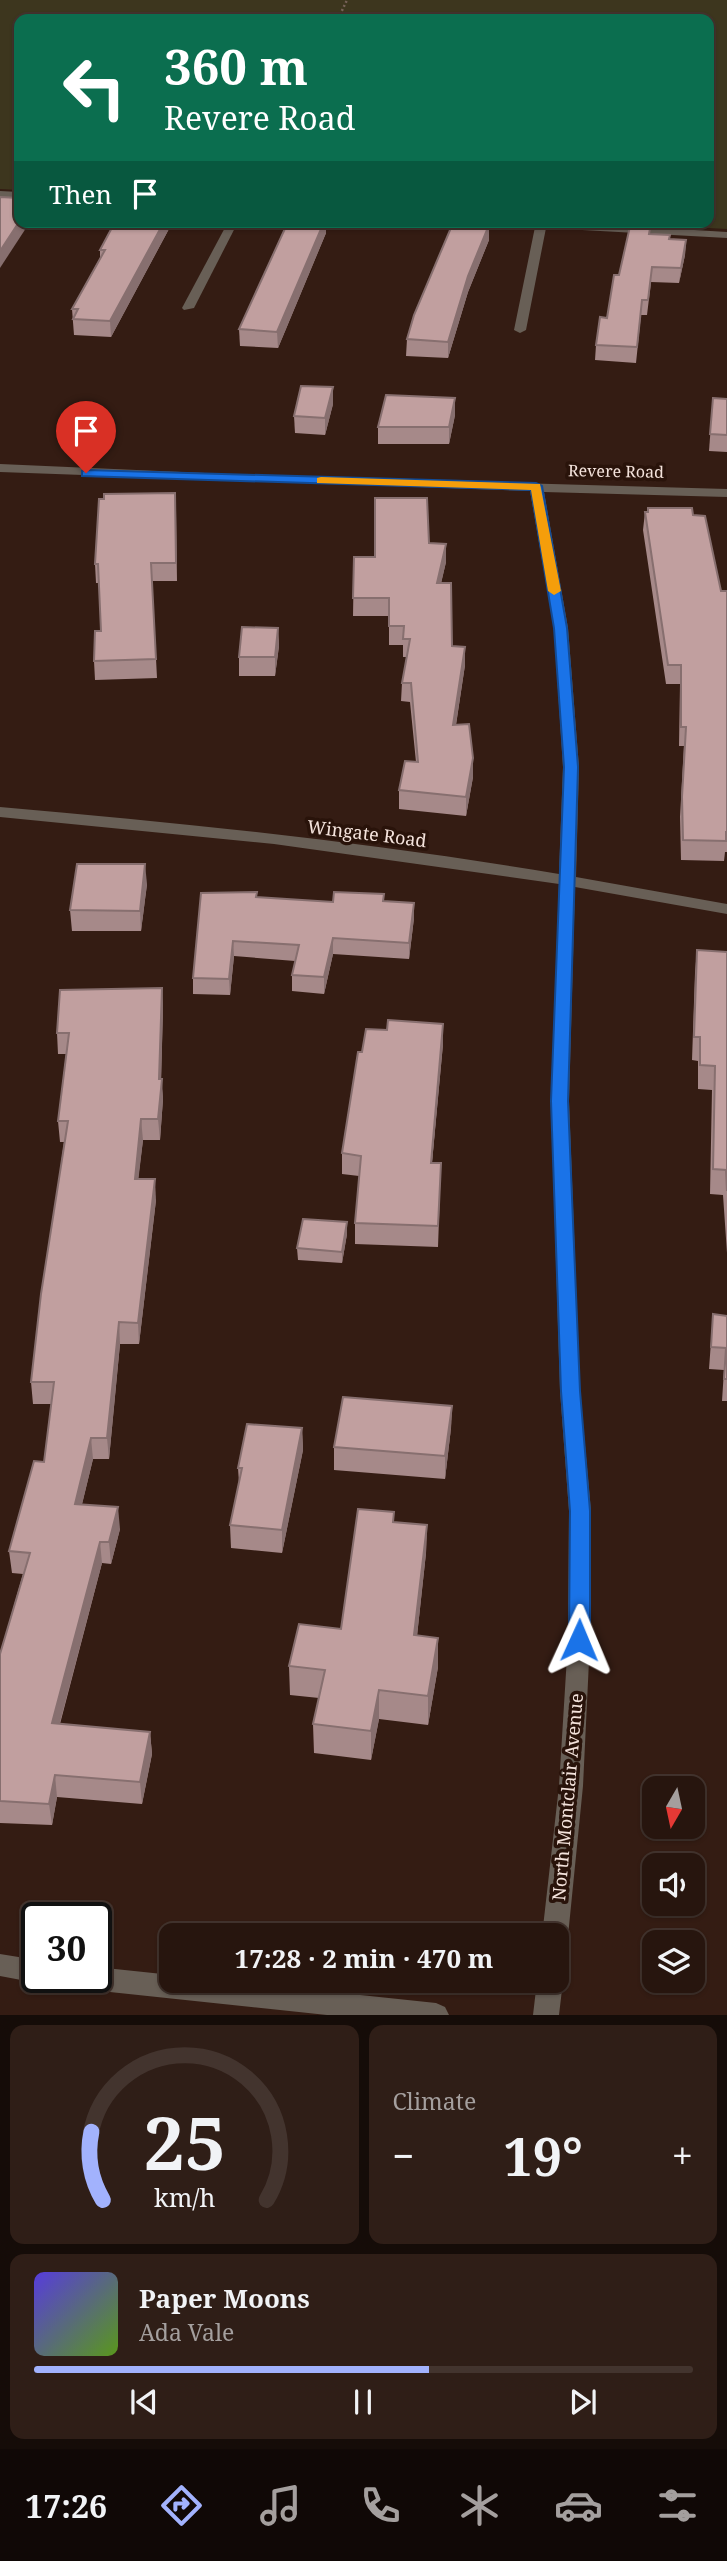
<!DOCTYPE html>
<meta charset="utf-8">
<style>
:root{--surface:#27150e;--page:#2f1e17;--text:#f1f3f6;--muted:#a49f9e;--line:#43342e;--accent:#a2b2fd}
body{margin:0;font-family:"Noto Serif",serif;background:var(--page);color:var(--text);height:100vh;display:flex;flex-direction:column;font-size:26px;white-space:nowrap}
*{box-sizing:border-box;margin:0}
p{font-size:23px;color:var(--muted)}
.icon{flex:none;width:38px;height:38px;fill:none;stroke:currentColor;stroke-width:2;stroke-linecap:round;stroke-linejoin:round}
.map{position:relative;height:2015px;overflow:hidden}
.sheet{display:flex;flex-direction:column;gap:10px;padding:10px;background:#150c08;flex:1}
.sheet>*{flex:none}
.banner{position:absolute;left:14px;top:14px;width:700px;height:214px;border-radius:14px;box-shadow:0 2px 5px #0004,0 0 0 2px var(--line);background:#0b6e4f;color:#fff;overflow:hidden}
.needle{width:46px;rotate:189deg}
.controls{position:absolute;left:642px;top:1776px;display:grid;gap:14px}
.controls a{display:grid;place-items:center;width:63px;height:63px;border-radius:14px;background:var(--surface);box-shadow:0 2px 5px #0004,0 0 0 2px var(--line);font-size:35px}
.speed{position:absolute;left:21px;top:1902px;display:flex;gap:14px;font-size:35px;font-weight:700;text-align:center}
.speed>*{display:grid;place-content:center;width:91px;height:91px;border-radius:50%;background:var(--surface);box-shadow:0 2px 5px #0004,0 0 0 2px var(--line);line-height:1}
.speed .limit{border:4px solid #111;border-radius:10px;background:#fff;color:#111}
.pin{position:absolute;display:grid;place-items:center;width:60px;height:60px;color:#fff;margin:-72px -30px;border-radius:50% 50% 50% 0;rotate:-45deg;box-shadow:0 0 7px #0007}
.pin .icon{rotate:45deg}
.me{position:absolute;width:77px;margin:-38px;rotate:1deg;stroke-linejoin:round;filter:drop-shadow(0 0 5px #0008)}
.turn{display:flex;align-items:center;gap:24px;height:147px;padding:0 35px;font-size:32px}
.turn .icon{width:91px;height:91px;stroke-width:2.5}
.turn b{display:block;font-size:49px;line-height:60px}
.then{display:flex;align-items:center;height:66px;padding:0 35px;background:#0003;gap:14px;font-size:26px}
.big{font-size:52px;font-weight:700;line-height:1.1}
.sheet .tile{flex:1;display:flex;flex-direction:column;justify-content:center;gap:10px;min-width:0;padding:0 24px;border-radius:14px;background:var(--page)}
.sheet .dial{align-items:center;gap:0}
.dial svg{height:182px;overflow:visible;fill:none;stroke:var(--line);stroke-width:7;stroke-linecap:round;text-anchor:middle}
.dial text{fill:var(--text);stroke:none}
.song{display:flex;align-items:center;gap:21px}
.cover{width:84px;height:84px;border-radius:10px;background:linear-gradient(135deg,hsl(250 70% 55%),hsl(90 70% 35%))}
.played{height:7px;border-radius:4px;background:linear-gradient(90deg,var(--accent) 60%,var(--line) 60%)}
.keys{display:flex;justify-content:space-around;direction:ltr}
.heat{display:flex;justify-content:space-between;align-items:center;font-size:38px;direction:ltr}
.sheet .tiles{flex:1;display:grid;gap:10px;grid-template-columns:1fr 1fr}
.tile:last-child{grid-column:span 2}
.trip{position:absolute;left:159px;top:1923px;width:410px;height:70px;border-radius:14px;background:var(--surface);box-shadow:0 2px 5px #0004,0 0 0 2px var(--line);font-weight:700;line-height:70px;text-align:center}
.dock{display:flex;height:112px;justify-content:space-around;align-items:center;background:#100806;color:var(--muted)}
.dock .icon{width:49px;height:49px}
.dock .on{color:var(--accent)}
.dock b{font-size:32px;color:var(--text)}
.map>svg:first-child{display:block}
.green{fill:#3d361e}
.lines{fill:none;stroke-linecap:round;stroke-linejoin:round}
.path{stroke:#776259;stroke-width:2.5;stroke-dasharray:2 2.5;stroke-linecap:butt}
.minor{fill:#685f56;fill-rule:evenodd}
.wall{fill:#a68989}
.shaded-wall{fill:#876f6f}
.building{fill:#c19f9f;stroke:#876f6f;stroke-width:2}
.route{fill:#1a73e8;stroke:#114b97;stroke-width:2}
.slow{fill:#f59e0b}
.labels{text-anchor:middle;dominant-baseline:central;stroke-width:7;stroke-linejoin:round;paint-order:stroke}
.far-street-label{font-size:16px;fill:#f4e3dc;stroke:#29130a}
.street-label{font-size:18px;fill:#f4e3dc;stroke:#29130a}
</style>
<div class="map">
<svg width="727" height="2015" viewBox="0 0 727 2015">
<rect width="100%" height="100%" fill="#341c13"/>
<path class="green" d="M0 0H727V229L602 222H709V19H19V190L0 189Z"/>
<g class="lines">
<path class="path" d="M338 19 347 0"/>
<g class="minor">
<path d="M0 191 19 192V198L0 197Z"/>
<path d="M228 222H238L194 308 184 310 182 308Z"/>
<path d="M499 222H563L727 232V238L546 228 526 330 520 333 514 330 535 227 504 225Z"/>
<path d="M0 464 273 476 727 489V497L544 492 568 628 579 767 576 877 727 904V914L575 887 569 1101 580 1391 591 1511 590 1640 583 1786 568 1936 564 1944 556 1947V1936H542L559 1786 568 1640 569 1511 560 1391 551 1101 559 884 274 844 0 817V807C187 823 374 843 559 874L563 767 554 628 530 491 0 472Z"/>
<path d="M0 1954 37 1960V1978H47L46 1980 37 1983 0 1976Z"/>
<path d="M96 1967 172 1975V1981H228L436 2003 445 2007 449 2015H327L91 1990 82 1986 78 1978H96Z"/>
<path d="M556 1972 563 1981 559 2015H533L537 1981H556Z"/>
</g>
</g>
<g class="wall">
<path d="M288 222H326V233L278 348 240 346 239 329Z"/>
<path d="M489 225V240L468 292 448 358 406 356 407 339Z"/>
<path d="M170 227 111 337 74 335 72 309 100 258V250Z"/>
<path d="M650 234 670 240H686L685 255 679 283 651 282 647 315H641L636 363 595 360 596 345 607 318 619 275Z"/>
<path d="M713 398 727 399V452L709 451Z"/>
<path d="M333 404 325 435 295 433 294 416Z"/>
<path d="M455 415 449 444H378V427Z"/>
<path d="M648 508 693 515 721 591H727V852H725L724 861 681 860 680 817 684 746H679L680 684H666L643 530 645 512H647Z"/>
<path d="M176 510 177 581H152L157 678 95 680 94 661 101 631 99 583H96L95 564Z"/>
<path d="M429 543 446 544V562L441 583 452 646 465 665 456 725 473 758V777L466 816 399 809V790L416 762 410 702 401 701 402 683 407 657H403V645H389V616H353L354 557H375Z"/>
<path d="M278 628 279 646 275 676H239V657Z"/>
<path d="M147 884 141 931H72L70 910Z"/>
<path d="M257 892V897L333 902 384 894V901L414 903V918L409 959 333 954 324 994 292 991V975L295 961 234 956 230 995 193 994V978Z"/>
<path d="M697 950 727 952V1253L723 1195 710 1194 712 1090 698 1089V1061L692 1060 695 973Z"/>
<path d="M162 988 163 1008 161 1079 163 1099 160 1140H143L138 1179 156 1200 139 1344H120L109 1459H93L82 1504 120 1529 111 1564 102 1563 60 1724 150 1732 152 1754 142 1804 57 1797 52 1825 0 1823V1654L23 1574 12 1573 9 1551 44 1462 51 1404H33L31 1382 64 1142H60L58 1121 66 1054H58L57 1033Z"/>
<path d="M443 1024V1044L432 1163H441L438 1247 355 1244V1223L359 1176 342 1174V1153L362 1052 387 1030Z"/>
<path d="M347 1234 342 1263 298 1260 297 1248Z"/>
<path d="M713 1314 727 1316V1401H722L724 1370 709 1369Z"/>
<path d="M452 1406 451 1428 445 1479 334 1470V1447Z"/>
<path d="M302 1428 303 1450 282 1553 231 1548 230 1525 239 1483 238 1468Z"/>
<path d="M394 1522 427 1525 426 1553 417 1636 438 1667 428 1725 379 1719 371 1760 314 1753 313 1724 319 1698 290 1695 289 1666 341 1629Z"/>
</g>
<g class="shaded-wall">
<path d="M19 222H30L0 268V251Z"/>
<path d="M164 222H170V227L111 337 110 321Z"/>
<path d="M324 222H326V233L278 348 277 332Z"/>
<path d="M489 225V240L468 292 448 358V342L468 276Z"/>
<path d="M686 240 685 255 679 283 681 268Z"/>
<path d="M333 387V404L325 435V418Z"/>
<path d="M455 398V415L449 444V427Z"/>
<path d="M446 544V562L437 601V583Z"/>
<path d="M278 628 279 646 275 676V657Z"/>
<path d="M465 647V665L453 744V725Z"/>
<path d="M473 758V777L466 816V797Z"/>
<path d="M145 864 147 884 141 931 140 911Z"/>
<path d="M414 903V918L409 959V943Z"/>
<path d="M333 938V954L324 994V977Z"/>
<path d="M233 941 234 956 230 995 229 979Z"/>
<path d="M162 988 163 1008 161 1086 162 1079 163 1099 160 1140 158 1119Z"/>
<path d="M443 1024V1044L430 1183 431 1163Z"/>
<path d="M141 1119 143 1140 136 1200 135 1179Z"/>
<path d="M155 1179 156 1200 139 1344 138 1323Z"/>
<path d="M347 1222V1234L342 1263V1252Z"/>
<path d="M119 1322 120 1344 109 1459 107 1438Z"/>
<path d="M452 1406 451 1428 445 1479V1456Z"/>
<path d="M302 1428 303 1450 282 1553V1530Z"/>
<path d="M91 1438 93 1459 77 1525 75 1504Z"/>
<path d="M118 1507 120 1529 111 1564 109 1542Z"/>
<path d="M427 1525 426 1553 414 1664V1635Z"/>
<path d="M100 1542 102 1563 54 1745 52 1723Z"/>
<path d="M438 1638V1667L428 1725V1696Z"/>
<path d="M379 1690V1719L371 1760V1731Z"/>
<path d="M150 1732 152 1754 142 1804 140 1782Z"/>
<path d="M55 1775 57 1797 52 1825 49 1804Z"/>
</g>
<g class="building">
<path d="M0 197 19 198V222L0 251Z"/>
<path d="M115 222H164L110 321 73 319 78 309H72L105 250H100Z"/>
<path d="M288 222H324L277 332 239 329Z"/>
<path d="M631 222 651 223 649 234 670 235 669 239 686 240 681 268 652 267 648 300H642L637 347 596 345 600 317 607 318 614 275H619Z"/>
<path d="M453 223 489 225 468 276 448 342 407 339 414 315Z"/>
<path d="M301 386 333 387 325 418 294 416Z"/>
<path d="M386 395 455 398 449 427H378Z"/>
<path d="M713 398 727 399V435L710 434Z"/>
<path d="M175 493 176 563H151L156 659 94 661 95 631H101L98 564H95L99 499H104V494Z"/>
<path d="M375 498H427L429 543 446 544 437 583H451L452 646 465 647 453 725 469 724 473 758 466 797 399 790 405 761 418 762 411 683H402L410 639H403L404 626H389V598H353L354 557H375Z"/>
<path d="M648 508H692L693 515 705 516 721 591H727V832H726V841L683 840 682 797 686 727H681V665H668L645 512H648Z"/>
<path d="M242 627 278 628 275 657H239Z"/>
<path d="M77 864H145L140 911 70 910Z"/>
<path d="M257 892 256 897 333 902 334 892 384 894 383 901 414 903 409 943 333 938 324 977 292 975 299 945 233 941 229 979 193 978 201 893Z"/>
<path d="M697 950 727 952V1191L726 1170 713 1169 715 1066 700 1065V1037H694Z"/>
<path d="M162 988 159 1079H162L158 1119H141L135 1179H155L138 1323 119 1322 107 1438H91L75 1504 118 1507 109 1542H100L52 1723 150 1732 140 1782 55 1775 49 1804 0 1801V1654L30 1553 9 1551 34 1461 44 1462 54 1382H31L41 1294 68 1121H58L69 1033H57L60 990Z"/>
<path d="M388 1020 443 1024 431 1163H441L438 1226 355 1223 361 1156 342 1153 358 1052H362L366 1029 387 1030Z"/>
<path d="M303 1219 347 1222 342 1252 297 1248Z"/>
<path d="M713 1314 727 1316V1379H724L726 1348 711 1347Z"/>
<path d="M343 1397 452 1406 445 1456 334 1447Z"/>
<path d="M247 1424 302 1428 282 1530 230 1525 242 1468H238Z"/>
<path d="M358 1509 394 1512 393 1522 427 1525 414 1635 438 1638 428 1696 379 1690 371 1731 313 1724 325 1670 289 1666 299 1624 341 1629Z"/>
</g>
<path class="route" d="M86 470 536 483 542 486 567 628 578 767 568 1101 580 1391 590 1511V1640L586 1646 579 1648 572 1646 569 1640 570 1511 561 1391 551 1101 564 767 554 628 531 490 82 476V471Z"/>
<path class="slow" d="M321 477 540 484 561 591 554 595 548 591 531 490 317 483V478Z"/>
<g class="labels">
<g class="far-street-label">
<text transform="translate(616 471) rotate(1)">Revere Road</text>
</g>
<g class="street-label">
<text transform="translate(367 833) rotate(7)">Wingate Road</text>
<text transform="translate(567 1797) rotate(-85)">North Montclair Avenue</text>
</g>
</g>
</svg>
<div class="controls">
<a><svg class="needle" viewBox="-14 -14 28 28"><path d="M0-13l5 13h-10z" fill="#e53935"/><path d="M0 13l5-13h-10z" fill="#a49f9e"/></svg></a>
<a><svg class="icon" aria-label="sound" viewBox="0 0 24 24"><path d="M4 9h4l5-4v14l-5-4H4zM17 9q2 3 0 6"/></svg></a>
<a><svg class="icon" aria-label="layers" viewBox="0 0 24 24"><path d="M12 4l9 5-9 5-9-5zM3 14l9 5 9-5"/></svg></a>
</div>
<div class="speed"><div class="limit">30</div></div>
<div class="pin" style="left:86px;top:473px;background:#d93025"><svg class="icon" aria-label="arrive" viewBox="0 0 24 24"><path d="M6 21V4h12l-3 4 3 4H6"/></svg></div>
<svg class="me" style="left:579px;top:1640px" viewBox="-20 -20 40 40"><path d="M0-17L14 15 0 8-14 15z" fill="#1a73e8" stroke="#fff" stroke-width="4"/></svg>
<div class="trip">17:28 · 2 min · 470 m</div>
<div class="banner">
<div class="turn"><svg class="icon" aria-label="left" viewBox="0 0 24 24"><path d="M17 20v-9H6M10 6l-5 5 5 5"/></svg><div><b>360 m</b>Revere Road</div></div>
<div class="then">Then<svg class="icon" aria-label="arrive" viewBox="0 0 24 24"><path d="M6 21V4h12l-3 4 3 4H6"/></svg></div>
</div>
</div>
<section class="sheet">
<div class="tiles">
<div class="tile dial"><svg viewBox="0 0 100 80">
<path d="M14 69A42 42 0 1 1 86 69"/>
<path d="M14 69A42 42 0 0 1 9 39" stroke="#a2b2fd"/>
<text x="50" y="56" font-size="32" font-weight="700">25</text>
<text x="50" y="72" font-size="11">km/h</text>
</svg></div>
<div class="tile"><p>Climate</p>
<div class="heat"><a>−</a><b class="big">19°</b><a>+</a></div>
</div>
<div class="tile">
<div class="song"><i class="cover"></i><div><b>Paper Moons</b><p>Ada Vale</p></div></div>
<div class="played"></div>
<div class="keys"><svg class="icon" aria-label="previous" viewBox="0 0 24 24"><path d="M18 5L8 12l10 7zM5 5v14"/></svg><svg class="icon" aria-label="pause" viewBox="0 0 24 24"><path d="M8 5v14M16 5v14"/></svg><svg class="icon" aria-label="next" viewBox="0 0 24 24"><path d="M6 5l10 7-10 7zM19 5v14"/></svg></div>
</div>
</div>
</section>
<nav class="dock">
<b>17:26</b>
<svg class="icon on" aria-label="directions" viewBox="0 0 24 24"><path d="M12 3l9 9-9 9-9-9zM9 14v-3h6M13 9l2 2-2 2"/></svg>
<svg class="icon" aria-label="music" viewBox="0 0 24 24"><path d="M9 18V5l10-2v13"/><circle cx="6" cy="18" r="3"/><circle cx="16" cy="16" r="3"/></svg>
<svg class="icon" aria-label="phone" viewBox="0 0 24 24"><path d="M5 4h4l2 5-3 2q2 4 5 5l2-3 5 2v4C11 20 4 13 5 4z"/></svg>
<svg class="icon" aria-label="climate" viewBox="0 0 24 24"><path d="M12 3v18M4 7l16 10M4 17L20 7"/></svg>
<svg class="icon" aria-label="car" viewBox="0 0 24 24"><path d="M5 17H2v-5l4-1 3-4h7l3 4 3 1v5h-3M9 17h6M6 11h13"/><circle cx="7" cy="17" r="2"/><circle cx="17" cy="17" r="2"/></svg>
<svg class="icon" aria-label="filters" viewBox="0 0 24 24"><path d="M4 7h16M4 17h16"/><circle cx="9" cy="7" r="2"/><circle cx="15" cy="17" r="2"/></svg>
</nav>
